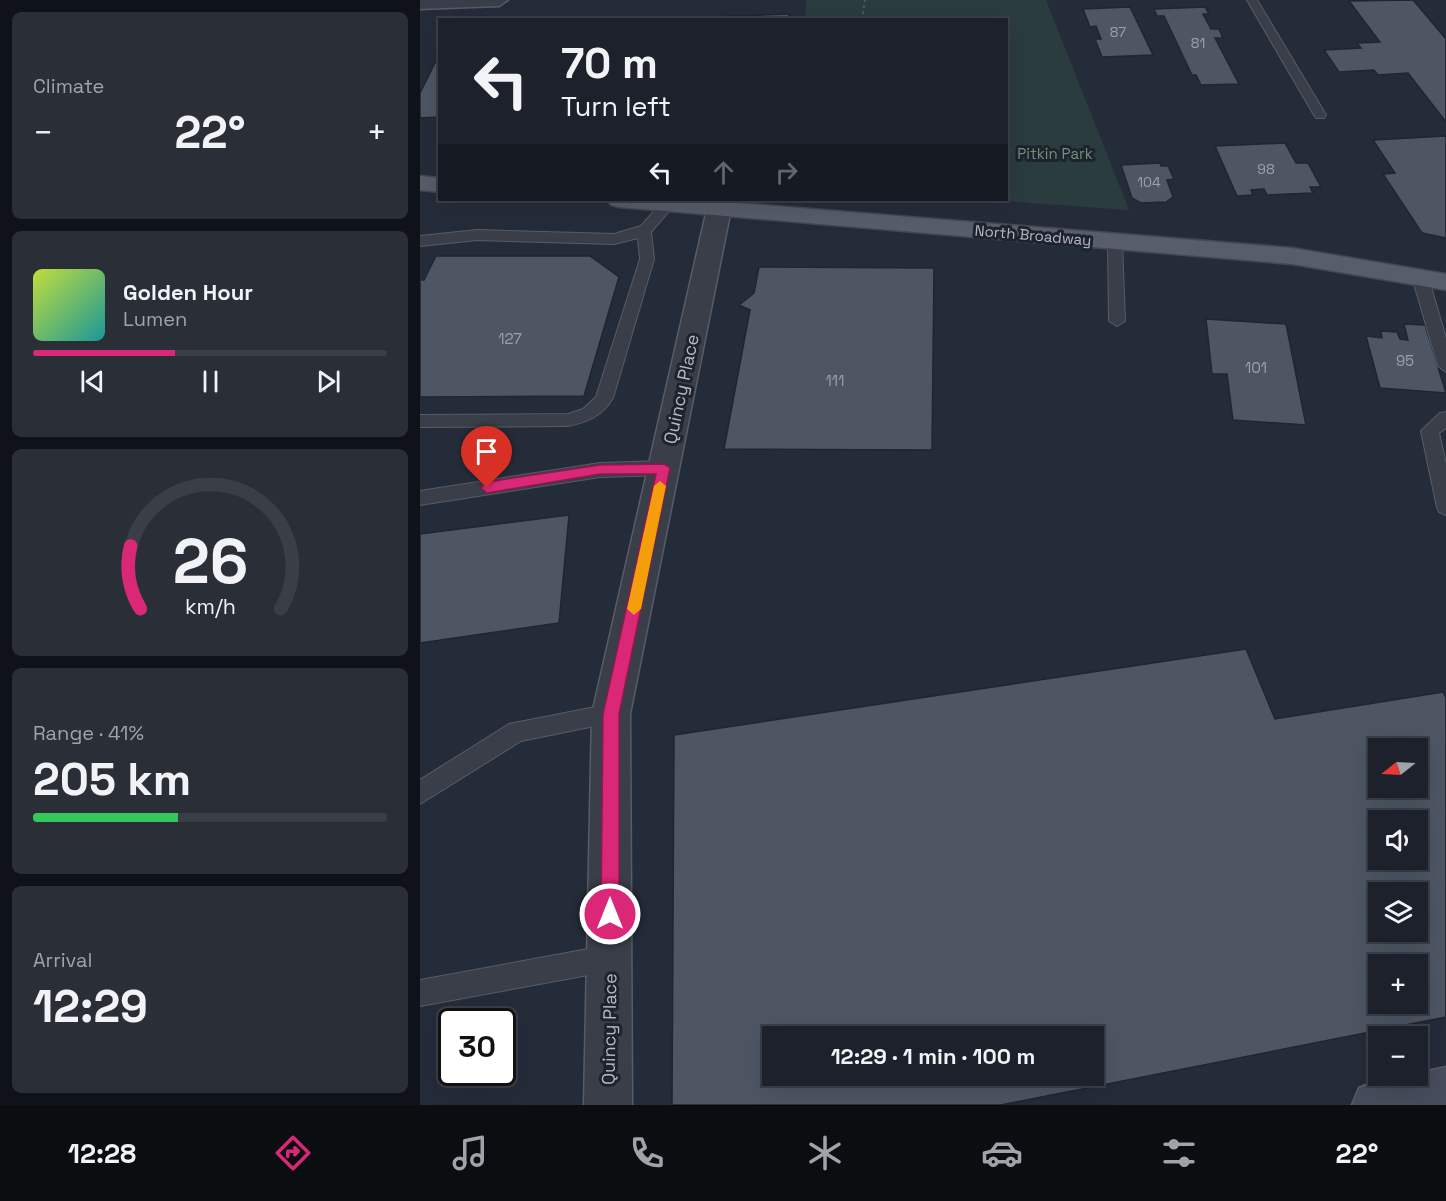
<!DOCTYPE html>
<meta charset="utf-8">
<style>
:root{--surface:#1c212b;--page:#292e37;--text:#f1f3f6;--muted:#a0a3a9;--line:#3a3e47;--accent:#db2777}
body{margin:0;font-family:"Space Grotesk",sans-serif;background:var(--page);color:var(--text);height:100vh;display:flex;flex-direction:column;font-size:22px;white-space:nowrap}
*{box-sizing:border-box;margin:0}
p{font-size:20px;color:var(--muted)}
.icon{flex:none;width:33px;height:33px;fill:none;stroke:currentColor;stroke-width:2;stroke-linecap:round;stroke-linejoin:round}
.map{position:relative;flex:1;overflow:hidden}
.drawer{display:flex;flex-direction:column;gap:12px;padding:12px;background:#0f1218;width:420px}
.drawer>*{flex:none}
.top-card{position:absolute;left:18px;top:18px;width:570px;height:183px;border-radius:0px;box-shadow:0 6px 24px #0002,0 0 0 2px var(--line);background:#1c212b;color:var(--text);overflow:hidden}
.needle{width:39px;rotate:252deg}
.controls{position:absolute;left:948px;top:738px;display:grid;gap:12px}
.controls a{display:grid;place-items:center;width:60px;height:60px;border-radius:0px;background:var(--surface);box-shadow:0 6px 24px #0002,0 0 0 2px var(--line);font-size:30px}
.speed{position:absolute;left:18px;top:1008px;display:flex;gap:12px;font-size:30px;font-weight:700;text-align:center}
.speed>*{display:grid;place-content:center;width:78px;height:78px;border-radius:50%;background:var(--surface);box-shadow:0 6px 24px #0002,0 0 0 2px var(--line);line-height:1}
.speed .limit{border:3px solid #111;border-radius:9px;background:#fff;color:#111}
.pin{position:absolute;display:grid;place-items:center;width:51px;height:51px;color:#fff;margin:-62px -26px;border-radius:50% 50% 50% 0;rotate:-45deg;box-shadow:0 0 6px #0007}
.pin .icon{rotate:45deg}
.me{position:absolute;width:66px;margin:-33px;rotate:0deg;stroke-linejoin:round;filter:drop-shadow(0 0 4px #0008)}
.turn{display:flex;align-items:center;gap:21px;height:126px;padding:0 24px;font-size:27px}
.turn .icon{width:78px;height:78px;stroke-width:2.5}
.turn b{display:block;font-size:42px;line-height:51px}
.lanes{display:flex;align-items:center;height:57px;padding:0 24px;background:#0003;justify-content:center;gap:30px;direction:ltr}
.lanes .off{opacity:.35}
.big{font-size:45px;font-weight:700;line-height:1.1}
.drawer .widget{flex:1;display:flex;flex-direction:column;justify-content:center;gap:9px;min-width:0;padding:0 21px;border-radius:9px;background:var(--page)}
.drawer .dial{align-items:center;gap:0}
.dial svg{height:156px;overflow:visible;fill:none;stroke:var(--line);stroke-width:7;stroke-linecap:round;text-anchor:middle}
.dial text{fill:var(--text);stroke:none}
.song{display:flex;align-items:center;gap:18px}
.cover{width:72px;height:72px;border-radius:9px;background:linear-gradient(135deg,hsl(70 70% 55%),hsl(180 70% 35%))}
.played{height:6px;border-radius:3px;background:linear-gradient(90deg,var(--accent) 40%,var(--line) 40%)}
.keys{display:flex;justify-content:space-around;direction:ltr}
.heat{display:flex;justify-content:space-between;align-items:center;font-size:33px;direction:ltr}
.charge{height:9px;border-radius:4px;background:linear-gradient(90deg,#34c759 41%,var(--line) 0)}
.trip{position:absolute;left:342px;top:1026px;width:342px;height:60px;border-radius:0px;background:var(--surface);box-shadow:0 6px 24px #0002,0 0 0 2px var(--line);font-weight:700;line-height:60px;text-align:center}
.menu{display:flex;height:96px;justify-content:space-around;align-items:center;background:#0b0d11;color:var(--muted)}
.menu .icon{width:42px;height:42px}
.menu .current{color:var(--accent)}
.menu b{font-size:27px;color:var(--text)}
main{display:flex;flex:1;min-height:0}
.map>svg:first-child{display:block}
.green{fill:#2b3c3e}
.building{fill:#4e5664;stroke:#202530;stroke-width:1.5;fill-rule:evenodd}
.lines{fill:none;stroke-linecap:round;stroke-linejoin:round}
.lane-casing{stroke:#575c67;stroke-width:2}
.street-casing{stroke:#575c67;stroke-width:3}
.secondary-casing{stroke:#575c67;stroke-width:3}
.primary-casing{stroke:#424752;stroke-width:3}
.path{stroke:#49575b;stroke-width:2;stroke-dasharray:3 3;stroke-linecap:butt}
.lane{fill:#393e49;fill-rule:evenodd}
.street{fill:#393e49;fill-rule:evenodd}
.secondary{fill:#474d5c;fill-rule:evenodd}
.primary{fill:#575d69;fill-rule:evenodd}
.route{fill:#db2777;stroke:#8e194d;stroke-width:1.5}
.slow{fill:#f59e0b}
.labels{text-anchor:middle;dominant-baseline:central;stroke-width:6;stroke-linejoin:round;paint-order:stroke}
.far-number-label{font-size:14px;fill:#9aa0ad}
.far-park-label{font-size:15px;fill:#6e937a;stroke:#1e232e}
.far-street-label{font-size:15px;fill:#b4b9c5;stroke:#1e232e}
.number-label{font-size:15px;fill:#9aa0ad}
.street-label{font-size:18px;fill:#b4b9c5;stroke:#1e232e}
</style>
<main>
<section class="drawer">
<div class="widget"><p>Climate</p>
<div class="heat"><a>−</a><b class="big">22°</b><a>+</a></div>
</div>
<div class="widget">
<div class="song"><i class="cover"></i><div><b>Golden Hour</b><p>Lumen</p></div></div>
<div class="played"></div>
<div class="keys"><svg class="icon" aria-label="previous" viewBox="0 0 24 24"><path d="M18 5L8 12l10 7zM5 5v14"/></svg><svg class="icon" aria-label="pause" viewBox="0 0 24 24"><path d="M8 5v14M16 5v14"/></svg><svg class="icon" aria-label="next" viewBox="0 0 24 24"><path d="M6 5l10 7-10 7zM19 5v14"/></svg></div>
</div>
<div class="widget dial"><svg viewBox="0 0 100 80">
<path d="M14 69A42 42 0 1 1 86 69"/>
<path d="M14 69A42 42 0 0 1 9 37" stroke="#db2777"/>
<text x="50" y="56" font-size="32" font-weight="700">26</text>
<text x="50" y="72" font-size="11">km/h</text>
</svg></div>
<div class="widget"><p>Range · 41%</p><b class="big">205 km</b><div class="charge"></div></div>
<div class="widget"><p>Arrival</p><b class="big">12:29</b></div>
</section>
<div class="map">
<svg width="1026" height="1105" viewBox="0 0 1026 1105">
<rect width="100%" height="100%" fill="#252c39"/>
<path class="green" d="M386 0H626L709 210 574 200H586V20L385 19Z"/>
<g class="building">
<path d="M993 0 1026 39V122L988 73 958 75 954 70 919 72 904 50 941 48 937 43 960 42 929 1Z"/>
<path d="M710 7 733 55 682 57 675 39H681L676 26 670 27 663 9Z"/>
<path d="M785 7 789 14H783L791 29H799L803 38H795L819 84 781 85 776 75H772L744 16H737L734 9Z"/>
<path d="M369 14V20H210Z"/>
<path d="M20 53V117L0 118V93Z"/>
<path d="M1026 136V238L1002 233 963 174 975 173 953 140Z"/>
<path d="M865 143 876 163H888L901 187H890L893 193 847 195 844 189 831 190 833 195 817 196 795 146Z"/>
<path d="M740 163 741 166H748L754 179 747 180 753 197 746 202 721 203 712 198 701 165Z"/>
<path d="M16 256H170L199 277 164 396 0 397V280H4Z"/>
<path d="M339 267 514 268 512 450 304 449 330 310 319 305 334 293Z"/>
<path d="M786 319 866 324 886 425 813 420 807 374H792Z"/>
<path d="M984 324 1005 325 1026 393 960 388 946 336 962 338 961 331 977 332 980 339 988 340Z"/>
<path d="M149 515 139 623 0 643V534Z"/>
<path d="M826 649 855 719 1023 692 1026 698V1017L581 1105H252L254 735ZM958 748H998V788H958ZM958 820H998V860H958ZM958 892H998V932H958ZM958 964H998V1004H958ZM352 1036H674V1076H352Z"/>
</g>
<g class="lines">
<defs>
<g id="lane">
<path d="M827 0H837L906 115 904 118H896L894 115Z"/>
<path d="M248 200 255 204 231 232 234 259 193 398C182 416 168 422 148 426L0 427V415L148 414 163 409 176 397 220 259 218 238 194 244 57 240 0 246V236L57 230 194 234 221 226 243 201Z"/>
<path d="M695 237 702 242 705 321 697 326 689 321 688 242Z"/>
<path d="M1000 272 1008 277 1026 338V372L1018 366 992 277Z"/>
<path d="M1026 412V428L1019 433 1026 464V515L1019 512 1017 507 1001 431 1020 413Z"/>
<path d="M244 461 250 463 253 468 250 473 244 475 180 477 0 505V491L180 463Z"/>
<path d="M191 704 199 707 202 714 199 721 101 741 0 804V780L89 724Z"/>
<path d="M190 945 199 949 203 958 199 967 190 971 0 1006V980Z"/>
</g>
<g id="street">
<path d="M0 0H88L79 6 0 9Z"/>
<path d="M299 202 307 204 311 209 210 714 212 1105H164L172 714 287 209 291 204Z"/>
</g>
<path id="secondary" d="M1026 1067V1105H932L939 1088 956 1081 998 1076V1073Z"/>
<g id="primary">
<path d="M0 176 20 178V192L0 190Z"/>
<path d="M187 200H280L872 248 1026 274V290L872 264 199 207 191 205Z"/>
</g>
</defs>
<use href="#lane" class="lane-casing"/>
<use href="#street" class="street-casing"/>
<use href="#secondary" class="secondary-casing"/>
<use href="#primary" class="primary-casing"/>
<path class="path" d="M442 20 445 0"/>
<use href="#lane" class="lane"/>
<use href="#street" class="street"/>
<use href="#secondary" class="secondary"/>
<use href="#primary" class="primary"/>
</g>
<path class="route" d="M244 464 250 468 199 714V914L196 920 190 923 184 920 181 914 183 714 236 474H180L67 493 61 488 67 482 180 465Z"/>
<path class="slow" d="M240 481 246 486 221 609 214 615 207 609 234 486Z"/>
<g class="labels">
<g class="far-number-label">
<text x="698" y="32">87</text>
<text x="778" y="43">81</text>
<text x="846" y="169">98</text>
<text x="729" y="182">104</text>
</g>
<g class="far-park-label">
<text x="635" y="153">Pitkin Park</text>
</g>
<g class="far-street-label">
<text transform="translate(613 235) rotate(5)">North Broadway</text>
</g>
<g class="number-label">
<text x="90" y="338">127</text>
<text x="985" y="360">95</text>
<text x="836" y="367">101</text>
<text x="415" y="380">111</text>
</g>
<g class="street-label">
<text transform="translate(261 389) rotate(-78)">Quincy Place</text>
<text transform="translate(189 1029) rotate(-89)">Quincy Place</text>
</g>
</g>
</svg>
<div class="controls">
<a><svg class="needle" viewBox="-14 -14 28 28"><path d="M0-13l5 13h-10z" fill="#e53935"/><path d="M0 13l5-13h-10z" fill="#a0a3a9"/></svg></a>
<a><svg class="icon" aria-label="sound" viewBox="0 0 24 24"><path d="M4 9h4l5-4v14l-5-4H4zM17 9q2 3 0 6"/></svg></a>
<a><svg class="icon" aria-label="layers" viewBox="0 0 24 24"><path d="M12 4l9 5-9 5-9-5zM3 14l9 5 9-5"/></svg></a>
<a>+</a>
<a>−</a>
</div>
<div class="speed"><div class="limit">30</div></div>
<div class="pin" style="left:67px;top:488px;background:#d93025"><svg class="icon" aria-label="arrive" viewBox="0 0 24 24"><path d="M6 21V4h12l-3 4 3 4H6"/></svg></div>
<svg class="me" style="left:190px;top:914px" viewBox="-20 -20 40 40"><circle r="17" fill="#db2777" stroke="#fff" stroke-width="3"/><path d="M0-11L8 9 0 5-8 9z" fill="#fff"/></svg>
<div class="trip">12:29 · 1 min · 100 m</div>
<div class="top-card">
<div class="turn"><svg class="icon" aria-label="left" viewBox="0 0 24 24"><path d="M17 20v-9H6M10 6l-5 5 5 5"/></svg><div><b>70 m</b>Turn left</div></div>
<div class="lanes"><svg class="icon" aria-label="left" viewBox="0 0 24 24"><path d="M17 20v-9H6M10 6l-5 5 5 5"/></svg><svg class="icon off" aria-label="ahead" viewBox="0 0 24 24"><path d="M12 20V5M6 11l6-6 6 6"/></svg><svg class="icon off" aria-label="right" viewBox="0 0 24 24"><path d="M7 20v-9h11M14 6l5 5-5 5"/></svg></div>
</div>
</div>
</main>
<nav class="menu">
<b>12:28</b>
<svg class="icon current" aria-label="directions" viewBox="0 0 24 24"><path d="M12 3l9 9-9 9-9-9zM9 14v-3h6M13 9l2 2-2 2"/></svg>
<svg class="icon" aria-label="music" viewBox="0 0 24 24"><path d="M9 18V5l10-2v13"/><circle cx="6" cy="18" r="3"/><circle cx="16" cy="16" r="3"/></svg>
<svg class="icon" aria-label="phone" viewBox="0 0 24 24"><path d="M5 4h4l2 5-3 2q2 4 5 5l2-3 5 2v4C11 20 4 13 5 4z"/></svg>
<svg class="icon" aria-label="climate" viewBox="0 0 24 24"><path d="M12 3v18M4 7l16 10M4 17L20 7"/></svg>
<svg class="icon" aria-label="car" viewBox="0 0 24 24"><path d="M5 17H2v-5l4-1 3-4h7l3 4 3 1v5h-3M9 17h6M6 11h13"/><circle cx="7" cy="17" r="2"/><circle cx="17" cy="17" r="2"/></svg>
<svg class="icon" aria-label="filters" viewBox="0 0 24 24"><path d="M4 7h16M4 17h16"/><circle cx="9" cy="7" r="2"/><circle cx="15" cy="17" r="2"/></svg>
<b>22°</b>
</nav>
